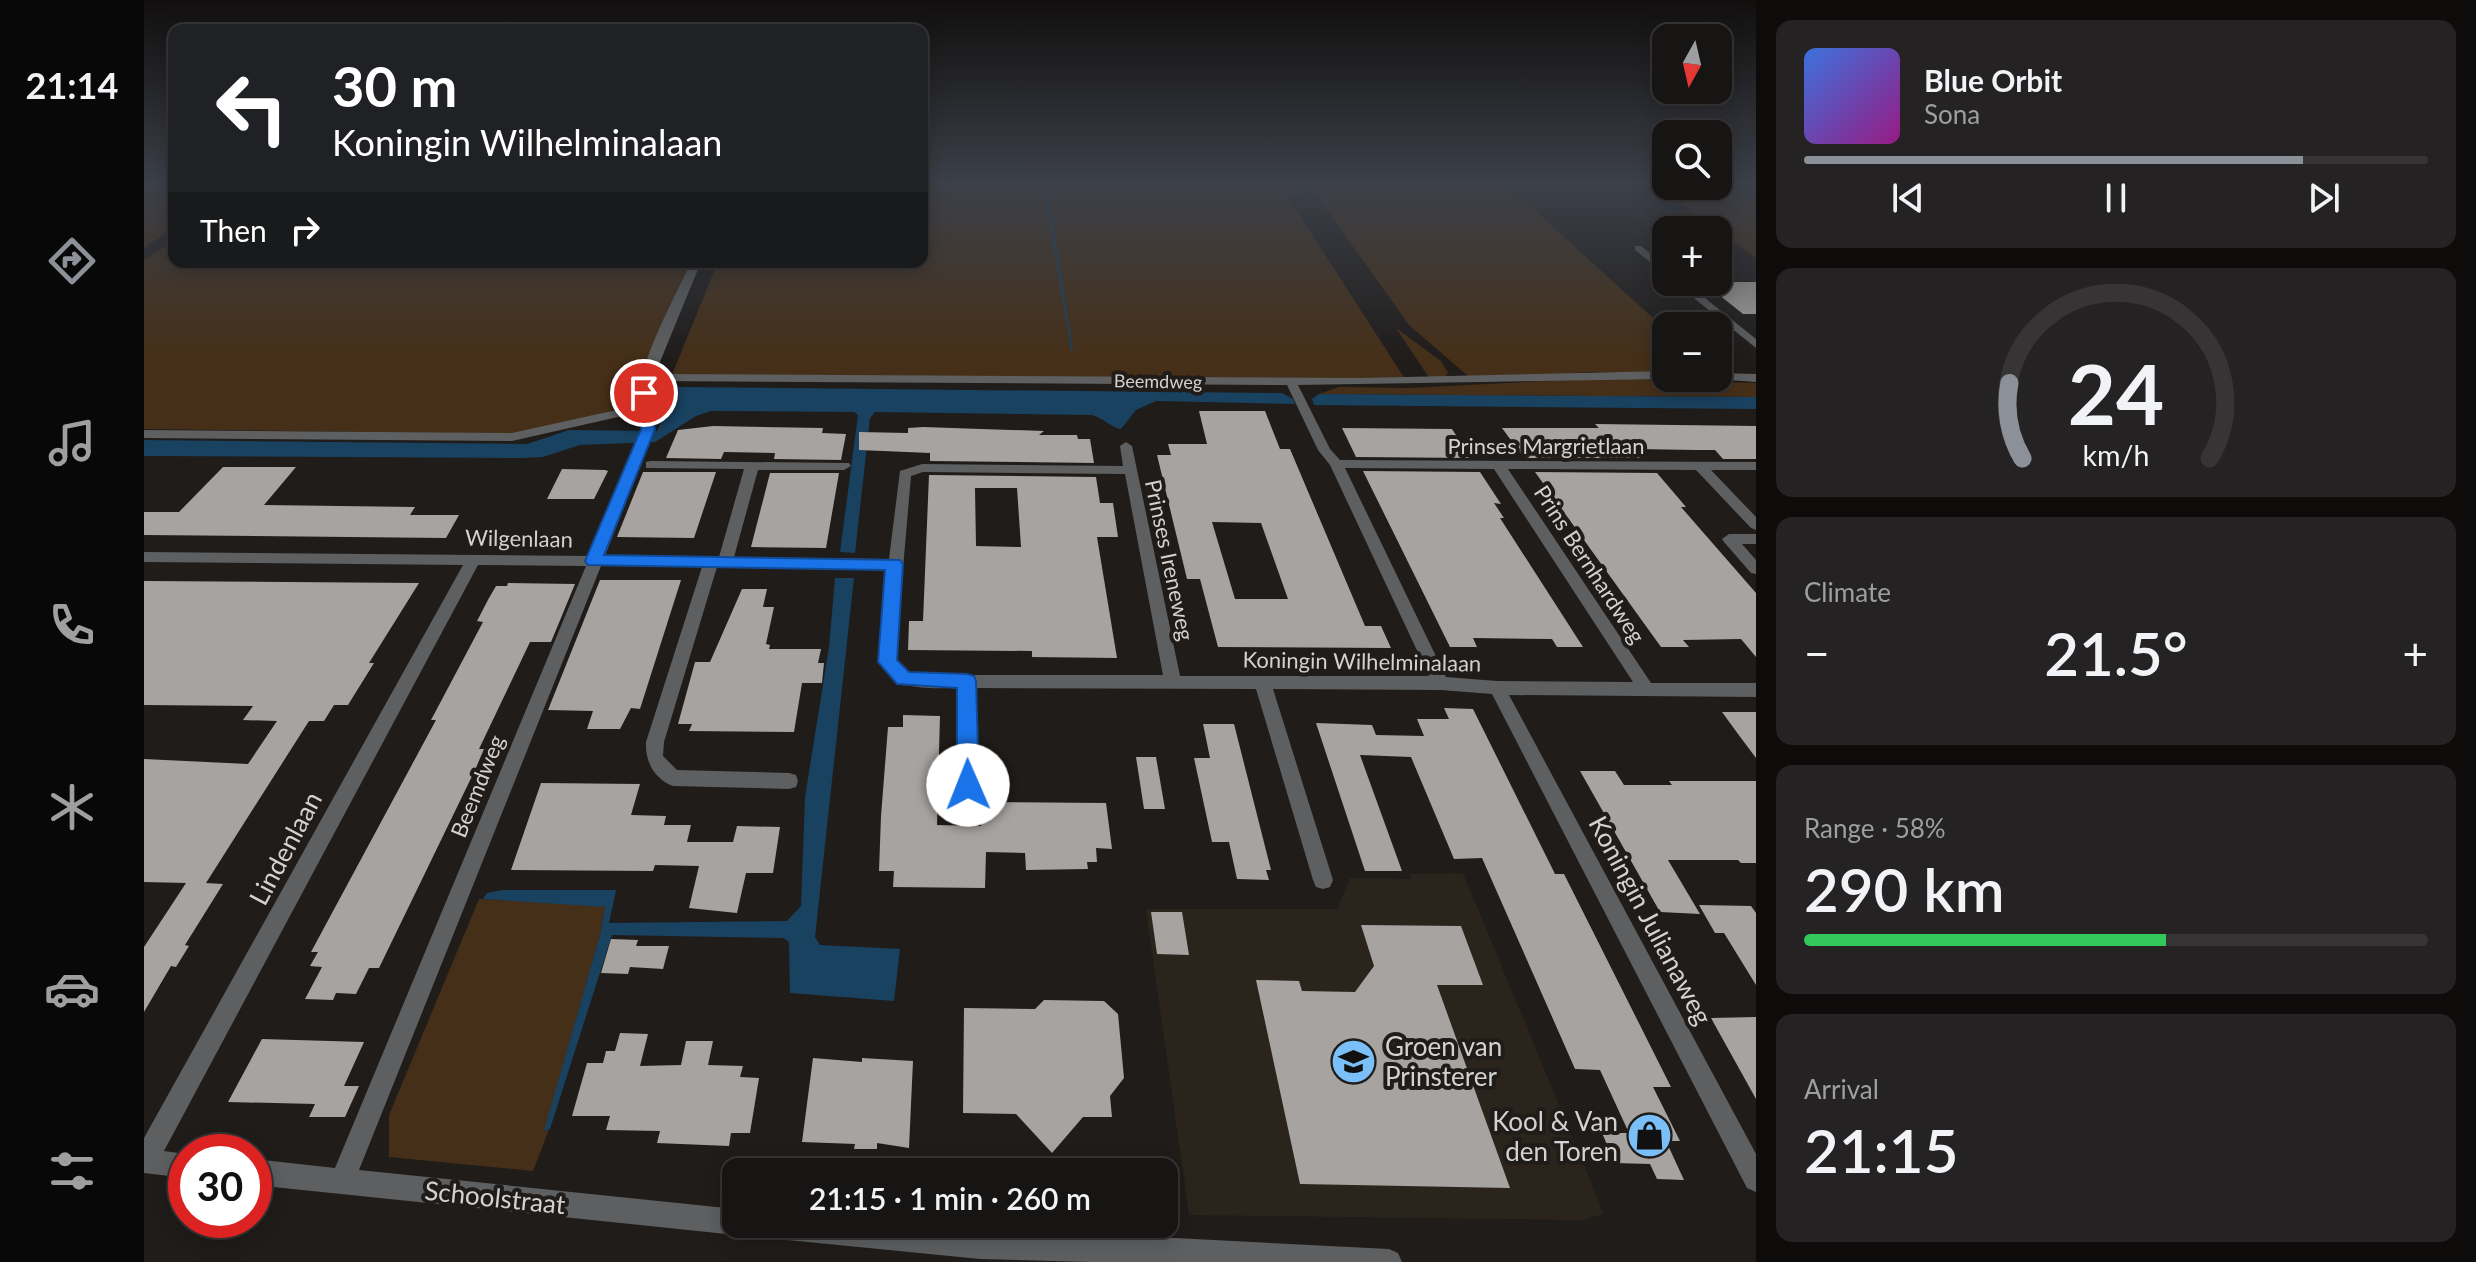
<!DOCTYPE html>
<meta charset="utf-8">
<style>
:root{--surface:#171514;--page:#242222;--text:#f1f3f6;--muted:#9e9fa0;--line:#363434;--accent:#8c9099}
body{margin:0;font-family:Lato,sans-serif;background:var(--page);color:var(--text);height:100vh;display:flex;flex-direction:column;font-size:30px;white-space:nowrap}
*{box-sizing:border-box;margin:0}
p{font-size:26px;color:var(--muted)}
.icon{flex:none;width:44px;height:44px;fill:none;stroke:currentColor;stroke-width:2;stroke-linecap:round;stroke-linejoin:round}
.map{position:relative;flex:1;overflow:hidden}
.side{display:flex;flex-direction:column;gap:20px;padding:20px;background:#0d0c0b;width:720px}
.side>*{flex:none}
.banner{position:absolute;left:24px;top:24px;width:760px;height:244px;border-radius:16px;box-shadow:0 4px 20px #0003,0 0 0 2px var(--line);background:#202124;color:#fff;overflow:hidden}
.needle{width:52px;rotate:188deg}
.tools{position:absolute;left:1508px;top:24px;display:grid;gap:16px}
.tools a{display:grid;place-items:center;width:80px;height:80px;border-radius:16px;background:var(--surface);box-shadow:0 4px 20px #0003,0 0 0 2px var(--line);font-size:40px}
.speed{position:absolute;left:24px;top:1134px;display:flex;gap:16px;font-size:40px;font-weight:700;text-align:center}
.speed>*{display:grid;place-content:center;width:104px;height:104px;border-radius:50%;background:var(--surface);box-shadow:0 4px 20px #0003,0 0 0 2px var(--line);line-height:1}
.speed .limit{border:12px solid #d22;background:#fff;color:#111}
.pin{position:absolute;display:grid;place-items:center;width:68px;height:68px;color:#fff;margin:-34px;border:4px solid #fff;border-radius:50%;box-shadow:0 2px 8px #0007}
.me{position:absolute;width:88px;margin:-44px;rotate:359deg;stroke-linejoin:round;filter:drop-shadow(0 0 6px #0008)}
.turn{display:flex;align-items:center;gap:28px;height:168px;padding:0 32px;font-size:36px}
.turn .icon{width:104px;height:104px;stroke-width:2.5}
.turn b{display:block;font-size:56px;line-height:68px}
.then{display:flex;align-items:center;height:76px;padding:0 32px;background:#0003;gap:16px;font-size:30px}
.big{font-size:60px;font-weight:600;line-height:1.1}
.side .tile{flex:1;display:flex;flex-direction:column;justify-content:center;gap:12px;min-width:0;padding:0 28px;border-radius:16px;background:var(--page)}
.side .dial{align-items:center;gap:0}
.dial svg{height:208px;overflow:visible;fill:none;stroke:var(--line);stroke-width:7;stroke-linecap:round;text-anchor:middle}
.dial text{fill:var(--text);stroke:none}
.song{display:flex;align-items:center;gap:24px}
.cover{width:96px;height:96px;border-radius:12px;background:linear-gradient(135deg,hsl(220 70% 55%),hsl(310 70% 35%))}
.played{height:8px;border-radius:4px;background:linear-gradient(90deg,var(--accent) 80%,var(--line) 80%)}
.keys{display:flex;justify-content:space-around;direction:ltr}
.heat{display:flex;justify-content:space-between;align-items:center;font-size:44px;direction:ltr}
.charge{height:12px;border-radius:6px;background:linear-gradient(90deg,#34c759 58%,var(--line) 0)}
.trip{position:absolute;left:578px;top:1158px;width:456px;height:80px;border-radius:16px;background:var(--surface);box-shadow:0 4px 20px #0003,0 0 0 2px var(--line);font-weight:600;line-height:80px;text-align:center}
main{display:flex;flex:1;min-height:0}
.menu{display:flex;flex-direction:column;width:144px;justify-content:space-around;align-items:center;background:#090808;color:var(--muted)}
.menu .icon{width:56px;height:56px}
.menu .on{color:var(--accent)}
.menu b{font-size:36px;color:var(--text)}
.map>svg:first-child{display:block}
.built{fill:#2b241d}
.green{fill:#452f18}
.water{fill:#194160}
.building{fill:#a7a3a0;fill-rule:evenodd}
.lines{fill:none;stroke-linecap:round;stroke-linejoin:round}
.minor{fill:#5d5f60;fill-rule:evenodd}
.route{fill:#1a73e8;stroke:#114b97;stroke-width:2}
.labels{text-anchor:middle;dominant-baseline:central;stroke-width:8;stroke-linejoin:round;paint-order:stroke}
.far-street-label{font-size:18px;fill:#d3d2d0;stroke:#1f1c1a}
.street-label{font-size:22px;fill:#d3d2d0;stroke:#1f1c1a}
.near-street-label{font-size:26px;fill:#d3d2d0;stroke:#1f1c1a}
.near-poi-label{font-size:26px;fill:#d3d2d0;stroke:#1f1c1a;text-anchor:start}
</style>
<main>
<nav class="menu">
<b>21:14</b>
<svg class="icon on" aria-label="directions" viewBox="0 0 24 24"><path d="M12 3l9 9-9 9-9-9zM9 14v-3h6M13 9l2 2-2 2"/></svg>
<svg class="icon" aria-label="music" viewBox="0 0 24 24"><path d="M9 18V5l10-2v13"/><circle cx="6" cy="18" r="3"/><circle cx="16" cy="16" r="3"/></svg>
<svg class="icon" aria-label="phone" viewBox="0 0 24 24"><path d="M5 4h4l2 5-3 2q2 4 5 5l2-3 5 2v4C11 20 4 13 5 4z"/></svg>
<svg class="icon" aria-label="climate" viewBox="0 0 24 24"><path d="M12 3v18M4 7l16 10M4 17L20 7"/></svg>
<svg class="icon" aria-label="car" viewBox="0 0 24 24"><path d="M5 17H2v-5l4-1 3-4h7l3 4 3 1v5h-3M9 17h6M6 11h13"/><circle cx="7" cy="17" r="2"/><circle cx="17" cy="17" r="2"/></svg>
<svg class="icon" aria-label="filters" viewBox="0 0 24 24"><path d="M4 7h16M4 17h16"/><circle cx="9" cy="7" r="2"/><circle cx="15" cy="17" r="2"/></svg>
</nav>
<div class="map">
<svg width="1612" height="1262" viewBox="0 0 1612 1262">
<rect width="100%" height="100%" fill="#1f1c1a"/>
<path class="built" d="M1319 873 1460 1214 1438 1220 1045 1215 1002 909H1193L1206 878 1267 879 1266 874Z"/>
<g class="green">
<path d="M9 183H30V227L0 248V189Z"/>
<path d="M778 183H1152L1160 193 1142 194 1261 379 527 377 574 262H778Z"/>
<path d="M1164 183H1361L1522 330V374L1445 372 1346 379 1324 376 1265 325Z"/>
<path d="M1508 183 1574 186V183H1589L1612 198V258Z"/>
<path d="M30 240V262H552L490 397 477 408 388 434 0 429V260Z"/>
<path d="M1252 328 1297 361 1304 373 1300 379H1286Z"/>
<path d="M1458 378 1612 383V397L1175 394 1195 387 1265 388Z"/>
<path d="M335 899 461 906 456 935 401 1130 405 1129 404 1132 389 1171 245 1157V1115Z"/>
</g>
<g class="water">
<path d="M900 191H904L929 352 927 351Z"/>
<path d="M534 387 1138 393 1149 399 1151 404 1012 401 992 410 977 429C970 429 959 418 948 415L731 412 726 418 711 553 696 552 714 415 710 412 567 411 552 416 511 442 436 445 399 457 379 458 0 456V440L383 444 425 430 513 431 517 422C516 402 502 389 534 387Z"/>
<path d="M1175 394 1612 397V409L1170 405 1168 399Z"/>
<path d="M691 578H710L671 937 676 945 756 949 750 1001 646 993 645 942 639 938 468 935 406 1129 400 1131 456 935 461 907 339 899 343 893 359 890H472L465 923 643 921 657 906 661 797 685 647Z"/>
</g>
<g class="building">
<path d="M1559 282H1612V314H1599Z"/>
<path d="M1055 411H1121L1136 449H1146L1221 626H1237L1247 648 1074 647 1056 579H1043L1013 455H1027L1024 444H1063ZM1068 522 1117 523 1144 599H1091Z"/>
<path d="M1451 424 1612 426V459H1579L1571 450H1552L1492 449 1500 458H1380L1358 428H1455Z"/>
<path d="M569 426 679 428 678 433 702 434 697 460 630 459 631 453 580 452 577 459 522 458 534 430Z"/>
<path d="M779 427 900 431 895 435H933L934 439H946L950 463 786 461V453L715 450V432L764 433V428Z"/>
<path d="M1198 428 1308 429 1327 458 1212 457Z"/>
<path d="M79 467H152L120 505 271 507 266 515H315L302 538 0 535V512H35Z"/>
<path d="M418 469 461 470 464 471 450 499H403Z"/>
<path d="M1219 471 1336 472 1357 504 1350 503 1360 518H1356L1439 647H1413L1408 639 1329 638 1333 647H1306Z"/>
<path d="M499 472H572L550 538 473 537Z"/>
<path d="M1391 472 1513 473 1542 507H1537L1612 593V657L1597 639 1539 640 1545 647H1517Z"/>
<path d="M626 473H695L682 548 607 547Z"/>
<path d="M785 475 952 477 956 503H969L974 537H953L973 658 888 657V651L764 650 765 621H779ZM831 488H873L877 547 832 546Z"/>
<path d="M456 580H537L496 709 487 708 476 729H443L449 711 404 710Z"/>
<path d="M0 581 275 583 225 663H230L204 705H190L180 721H165L62 883 79 884 41 945 45 946 32 967 27 966 0 1012V947L42 883 0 882V759L104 764 133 721 99 720 109 706 0 705Z"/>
<path d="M364 583 431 584 407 642H386L335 749H340L331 770 235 968H225L212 994 192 993 189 1000 161 999 178 967 166 966 174 952H167L292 720H287L339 622 333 621 345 598 352 586H363Z"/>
<path d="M598 589H623L619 607H630L622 644 626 645 625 649H677L674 663H680L678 683H658L650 732 545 731 548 724H534L551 662H566Z"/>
<path d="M1300 708 1329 709 1411 874H1420L1527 1087H1509L1536 1141H1522L1540 1180 1513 1179 1506 1164 1471 1163 1458 1133H1485L1456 1070 1431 1069 1338 858 1310 859 1267 757 1216 755 1258 871H1221L1172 723 1228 725 1232 735 1280 736 1273 719H1305Z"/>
<path d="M1578 712H1612V758L1594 734Z"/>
<path d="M759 715 796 716 793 825 837 826V802L962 803 968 849 952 848 953 862H943L944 869 882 870 881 853 842 852 841 888 749 887 750 871H735L737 816 744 727H759Z"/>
<path d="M1059 724H1090L1127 870H1122L1125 880 1093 879 1085 842H1068L1050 758H1066Z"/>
<path d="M992 757H1012L1021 809H1000Z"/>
<path d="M1436 771H1471L1480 785H1528L1525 781H1612V863H1597L1594 860H1524L1556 914 1516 912Z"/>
<path d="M397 783 496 784 487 815 522 816 520 825H547L543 842H589L593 826 636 827 629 873H602L593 913 545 908 555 866 511 865 509 871 367 870Z"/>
<path d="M1555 905 1607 906 1612 913V985L1580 933H1571Z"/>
<path d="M1007 912H1038L1045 955 1013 954Z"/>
<path d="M1217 925 1317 926 1339 985H1293L1366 1188 1156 1184 1112 980 1155 981 1158 991 1211 992 1230 966Z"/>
<path d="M467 939 494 940 492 946H525L519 969 486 967 484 974 457 973Z"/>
<path d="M900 1000 960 1001 974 1014 980 1078 966 1096 968 1117H939L908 1153 872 1114 819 1113 820 1008 891 1009Z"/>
<path d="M1612 1017V1099L1567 1018Z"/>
<path d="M476 1033 504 1034 496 1066 537 1065 542 1041H569L564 1065 599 1066 596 1077 615 1078 606 1133H587L585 1146 513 1143 516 1131 462 1130 466 1116H428L443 1063H459L462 1051H471Z"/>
<path d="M118 1039 220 1042 200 1086H215L201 1117H165L171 1104 84 1102Z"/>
<path d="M669 1058 718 1062V1058L769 1061 765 1148 733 1143V1149H710L711 1144 658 1142Z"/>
</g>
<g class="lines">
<g class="minor">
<path d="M1491 246H1497L1522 266V274L1491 250Z"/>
<path d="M547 262H557L511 374 1216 378 1522 371 1524 378 1522 379 1154 385 1186 449 1196 460 1612 462V470H1567L1612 517V530L1607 528 1552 470 1364 469 1507 683H1612V697L1365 695 1612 1154V1192L1603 1188 1348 694 1297 690 1129 689 1189 880 1186 887 1179 889 1172 887 1169 880 1112 689 832 688 833 785 831 791 824 793 817 791 815 785V688C784 688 752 692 735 662L744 569 573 567 520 742 519 756 533 770 645 773 652 775 654 781 652 787 645 789 529 786C510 779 501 761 502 742L558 567 457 566 215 1170 592 1209V1224H745L836 1233 1031 1238 1245 1249 1254 1253 1258 1262H946L836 1259 612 1237 602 1230 592 1235 110 1185V1159L191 1168 442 566 334 565 20 1151 42 1154V1178L0 1173V1138L319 565 0 562V552L447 556 498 429 496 412 368 441 0 438V430L368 433 495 405C491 367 531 298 547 262ZM509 381 1143 385 1174 450 1186 465 1285 676H1036L988 446 982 442 976 446 979 466 778 464 756 471 745 559 590 557 614 470H700L707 466 705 463 507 461 502 462V468L600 469 575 557 461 556 510 429 506 393ZM1201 468 1350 469 1489 682 1353 681 1302 677ZM779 472 981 474 1019 675H776L763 671 751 661 767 476Z"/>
<path d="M1530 282H1541L1612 339V348Z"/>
<path d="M1574 373 1612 374V382L1570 379 1574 378Z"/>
<path d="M1585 534H1612V544H1598L1612 560V574L1607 573 1580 542 1578 539Z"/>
</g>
</g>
<linearGradient id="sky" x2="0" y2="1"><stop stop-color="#110f0e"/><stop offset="0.51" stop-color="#3c4049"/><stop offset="1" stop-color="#3c4049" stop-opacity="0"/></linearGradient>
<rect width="1612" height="360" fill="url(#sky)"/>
<path class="route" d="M500 389 507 393 511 429 460 555 756 560 759 564 753 660 765 672 823 674 830 676 832 681 835 785 831 791 824 794 817 791 813 785V688L753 684 734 662 741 570 444 565 441 561 497 429 493 393Z"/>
<defs>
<symbol id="school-disc" viewBox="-11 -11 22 22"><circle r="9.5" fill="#7abff8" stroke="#1f1c1a"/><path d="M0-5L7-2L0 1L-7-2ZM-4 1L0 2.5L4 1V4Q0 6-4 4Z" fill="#111"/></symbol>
<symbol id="shop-disc" viewBox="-11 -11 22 22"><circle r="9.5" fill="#7abff8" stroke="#1f1c1a"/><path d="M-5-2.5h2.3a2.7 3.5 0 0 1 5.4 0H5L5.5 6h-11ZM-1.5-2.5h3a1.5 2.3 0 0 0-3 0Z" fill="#111"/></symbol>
</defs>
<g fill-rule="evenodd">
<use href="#school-disc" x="1184" y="1036" width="51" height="51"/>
<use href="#shop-disc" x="1480" y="1110" width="51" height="51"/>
</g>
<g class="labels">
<g class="far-street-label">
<text transform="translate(1014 381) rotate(1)">Beemdweg</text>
</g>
<g class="street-label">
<text x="1402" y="445">Prinses Margrietlaan</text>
<text transform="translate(375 538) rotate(1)">Wilgenlaan</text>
<text transform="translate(1026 560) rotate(78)">Prinses Ireneweg</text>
<text transform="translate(1446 564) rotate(57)">Prins Bernhardweg</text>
<text transform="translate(1218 661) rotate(1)">Koningin Wilhelminalaan</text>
<text transform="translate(333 786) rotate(-68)">Beemdweg</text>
</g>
<g class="near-street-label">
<text transform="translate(141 848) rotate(-62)">Lindenlaan</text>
<text transform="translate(1507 920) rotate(62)">Koningin Julianaweg</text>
<text transform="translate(351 1197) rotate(6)">Schoolstraat</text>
</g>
<g class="near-poi-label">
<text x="1241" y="1046">Groen van<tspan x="1241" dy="30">Prinsterer</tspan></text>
<text x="1474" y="1121" text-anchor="end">Kool &amp; Van<tspan x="1474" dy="30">den Toren</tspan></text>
</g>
</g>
</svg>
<div class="tools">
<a><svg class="needle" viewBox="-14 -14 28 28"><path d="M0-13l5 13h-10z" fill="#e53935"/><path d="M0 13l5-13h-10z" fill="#9e9fa0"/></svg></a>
<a><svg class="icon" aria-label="search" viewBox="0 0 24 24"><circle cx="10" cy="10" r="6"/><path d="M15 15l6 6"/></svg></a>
<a>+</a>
<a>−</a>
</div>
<div class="speed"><div class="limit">30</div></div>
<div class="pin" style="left:500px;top:393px;background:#d93025"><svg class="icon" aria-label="arrive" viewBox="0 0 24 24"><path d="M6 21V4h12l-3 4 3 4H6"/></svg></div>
<svg class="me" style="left:824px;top:785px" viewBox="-20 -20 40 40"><circle r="19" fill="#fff"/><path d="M0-13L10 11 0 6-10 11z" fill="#1a73e8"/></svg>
<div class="trip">21:15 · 1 min · 260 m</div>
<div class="banner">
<div class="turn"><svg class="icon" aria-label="left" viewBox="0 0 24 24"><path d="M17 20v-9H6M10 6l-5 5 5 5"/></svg><div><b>30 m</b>Koningin Wilhelminalaan</div></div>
<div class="then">Then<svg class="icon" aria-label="right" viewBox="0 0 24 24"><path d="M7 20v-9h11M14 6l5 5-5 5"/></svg></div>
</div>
</div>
<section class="side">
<div class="tile">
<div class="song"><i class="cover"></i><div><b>Blue Orbit</b><p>Sona</p></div></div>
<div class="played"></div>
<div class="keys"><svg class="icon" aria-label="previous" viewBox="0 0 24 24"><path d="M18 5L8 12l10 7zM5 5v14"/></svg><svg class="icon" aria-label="pause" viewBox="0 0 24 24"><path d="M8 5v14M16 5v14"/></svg><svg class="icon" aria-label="next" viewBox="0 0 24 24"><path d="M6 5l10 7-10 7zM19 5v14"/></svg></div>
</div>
<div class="tile dial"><svg viewBox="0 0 100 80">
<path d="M14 69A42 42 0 1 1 86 69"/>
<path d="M14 69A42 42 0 0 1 9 40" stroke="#8c9099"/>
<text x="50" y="56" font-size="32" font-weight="700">24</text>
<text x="50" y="72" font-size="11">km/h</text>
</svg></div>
<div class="tile"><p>Climate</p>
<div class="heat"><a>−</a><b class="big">21.5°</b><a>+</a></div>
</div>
<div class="tile"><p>Range · 58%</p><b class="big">290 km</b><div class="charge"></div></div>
<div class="tile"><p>Arrival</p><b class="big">21:15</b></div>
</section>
</main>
